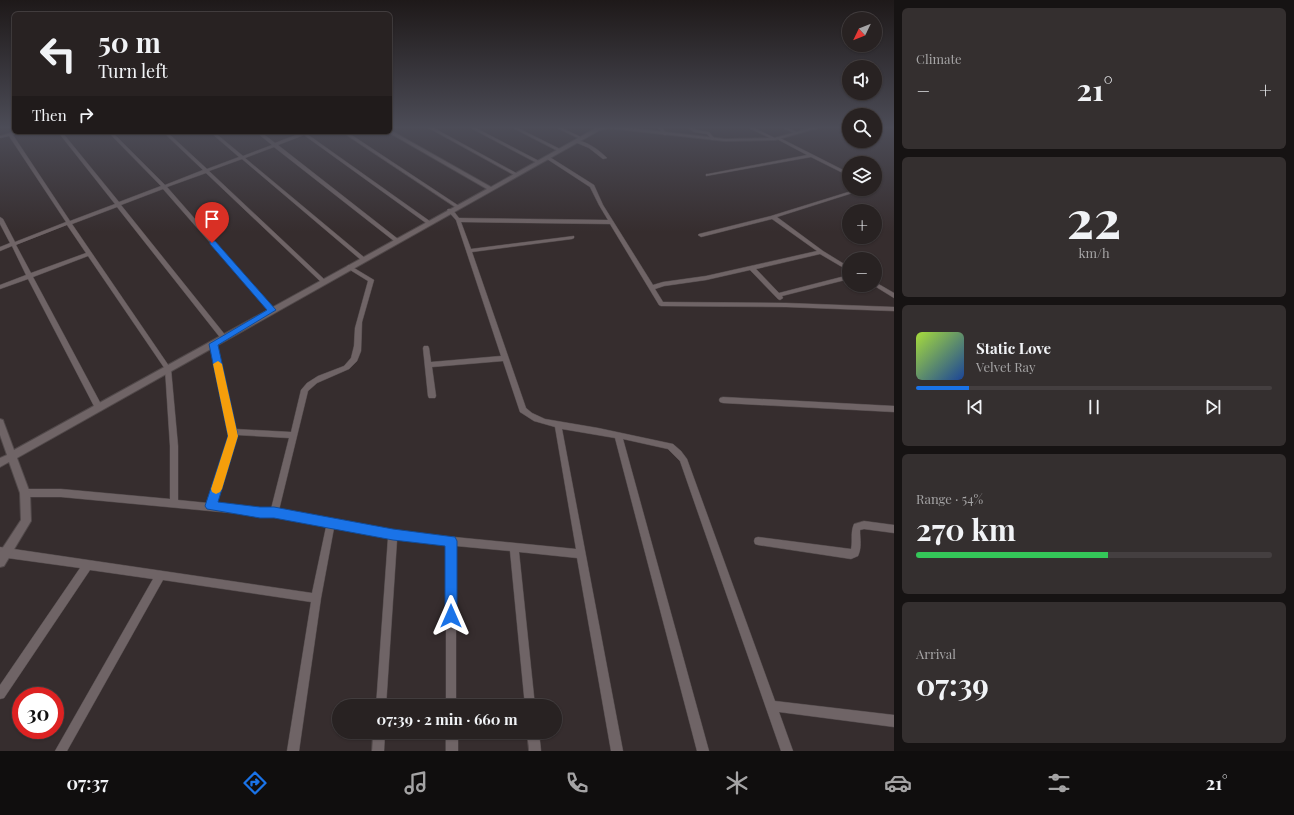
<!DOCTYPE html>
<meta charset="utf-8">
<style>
:root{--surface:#282222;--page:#342f2f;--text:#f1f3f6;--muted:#a5a4a5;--line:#443f40;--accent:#1a73e8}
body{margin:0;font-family:"Playfair Display",serif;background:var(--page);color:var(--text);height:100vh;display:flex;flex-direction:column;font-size:15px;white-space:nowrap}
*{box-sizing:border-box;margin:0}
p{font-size:13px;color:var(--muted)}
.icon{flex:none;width:22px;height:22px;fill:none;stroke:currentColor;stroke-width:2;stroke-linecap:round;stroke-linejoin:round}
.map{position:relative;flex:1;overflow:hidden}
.details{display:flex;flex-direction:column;gap:8px;padding:8px;background:#161313;width:400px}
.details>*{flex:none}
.banner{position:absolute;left:12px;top:12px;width:380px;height:122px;border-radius:6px;box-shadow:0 1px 3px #0004,0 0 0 1px var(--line);background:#282222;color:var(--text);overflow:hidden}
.needle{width:26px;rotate:227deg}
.buttons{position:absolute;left:842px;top:12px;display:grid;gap:8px}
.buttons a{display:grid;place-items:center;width:40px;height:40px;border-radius:50%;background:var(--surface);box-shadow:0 1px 3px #0004,0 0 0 1px var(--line);font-size:20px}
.speed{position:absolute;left:12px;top:687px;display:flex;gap:8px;font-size:20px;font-weight:700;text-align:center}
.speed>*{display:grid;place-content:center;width:52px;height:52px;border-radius:50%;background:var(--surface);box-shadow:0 1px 3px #0004,0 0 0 1px var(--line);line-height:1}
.speed .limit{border:6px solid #d22;background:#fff;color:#111}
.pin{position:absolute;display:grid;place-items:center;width:34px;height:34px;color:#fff;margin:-41px -17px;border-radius:50% 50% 50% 0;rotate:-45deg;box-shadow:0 0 4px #0007}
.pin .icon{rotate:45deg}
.me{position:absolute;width:44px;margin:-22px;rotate:0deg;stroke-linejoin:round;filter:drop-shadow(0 0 3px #0008)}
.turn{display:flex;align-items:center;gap:14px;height:84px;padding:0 20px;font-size:18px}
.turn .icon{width:52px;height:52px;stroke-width:2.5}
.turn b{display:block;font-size:28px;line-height:34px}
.then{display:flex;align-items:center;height:38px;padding:0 20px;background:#0003;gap:8px;font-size:15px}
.big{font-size:30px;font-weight:700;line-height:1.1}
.details .widget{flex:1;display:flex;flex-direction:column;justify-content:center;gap:6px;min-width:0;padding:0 14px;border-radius:6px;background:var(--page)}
.details .dial{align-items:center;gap:0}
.dial b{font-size:52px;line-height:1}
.song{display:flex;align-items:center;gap:12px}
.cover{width:48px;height:48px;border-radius:6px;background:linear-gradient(135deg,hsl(80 70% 55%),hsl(220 70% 35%))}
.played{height:4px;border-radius:2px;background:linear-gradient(90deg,var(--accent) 15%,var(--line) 15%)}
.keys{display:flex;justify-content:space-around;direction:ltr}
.heat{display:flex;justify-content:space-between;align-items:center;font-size:22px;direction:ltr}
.charge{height:6px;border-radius:3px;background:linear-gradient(90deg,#34c759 54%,var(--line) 0)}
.trip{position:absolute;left:332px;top:699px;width:230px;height:40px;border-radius:20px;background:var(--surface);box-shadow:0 1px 3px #0004,0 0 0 1px var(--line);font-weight:700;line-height:40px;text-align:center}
.dock{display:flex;height:64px;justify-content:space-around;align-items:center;background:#100e0e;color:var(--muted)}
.dock .icon{width:28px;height:28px}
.dock .current{color:var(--accent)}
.dock b{font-size:18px;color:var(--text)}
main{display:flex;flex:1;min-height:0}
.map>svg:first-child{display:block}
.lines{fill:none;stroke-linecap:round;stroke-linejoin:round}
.minor-casing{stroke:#51494a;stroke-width:1}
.tertiary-casing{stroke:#51494a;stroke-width:2}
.minor{fill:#6f6466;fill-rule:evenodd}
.tertiary{fill:#6f6466;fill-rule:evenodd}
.route{fill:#1a73e8;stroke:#114b97}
.slow{fill:#f59e0b}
</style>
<main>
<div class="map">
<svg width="894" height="751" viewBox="0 0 894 751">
<rect width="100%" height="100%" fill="#362d2e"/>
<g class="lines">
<defs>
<g id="minor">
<path d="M427 127H432L518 174 514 175Z"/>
<path d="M469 127H474L541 162 537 163Z"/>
<path d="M511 127H516L562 150 558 151Z"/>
<path d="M555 127H560L583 138 580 139Z"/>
<path d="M657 127H661L667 134 666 135H664Z"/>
<path d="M687 127H692L696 130 709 132 715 139 712 140 707 134 694 132Z"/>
<path d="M747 127H752L775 138 778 137 849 173V176L811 157 706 176V174H708L807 155 777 139 774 140Z"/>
<path d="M781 127H786L799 133 796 134Z"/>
<path d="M14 132H21L13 135 70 221 115 204 58 132H62L119 202 161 186 108 132H112L165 185 203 170 163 132H167L207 169 239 157 210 132H214L243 156 272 145 256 132H261L275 143 301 133 300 132H311L307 134 431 222 430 223H426L304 135 278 145 398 239V241H394L274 147 245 158 365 258V260H361L242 159 209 171 325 280 326 281 323 283 321 282 206 173 167 187 274 309 275 310 274 311H270L163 189 121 205 226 336 227 338 224 340H222L117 207 72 224 171 369 178 446V500L208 503 229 436 210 344 211 342H215L216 344 235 429 291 432 301 390 307 383 318 376 344 366 351 358 354 346 355 328 368 281 347 268V266L349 265 374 280 362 322 361 351 357 361 349 369 317 383 308 391 279 510 393 531 576 549 555 427 534 421 520 412 503 361 432 367 436 396 435 398H429L428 396 423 348 424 346H428L429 348 431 362 501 356 456 220 447 210 448 209H452L459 218 608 220 599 205 590 187 544 157 548 156 594 185 603 205 653 285 663 282 706 276 817 251 772 219 701 237 698 235 699 234 771 216 858 189H865L777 217 823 251 849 267V271L820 254 756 269 779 293 849 275V279L782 296 783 298 780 300 778 299 750 270 706 280 664 286 655 289 663 302 786 303 894 307V311L786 307 661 306 659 305 610 224 461 222 471 249 574 236V238L572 239 472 252 526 408 532 413 545 419 598 428 673 444 681 451 687 459 775 701 894 715V727L779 712 793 751H781L680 461 668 449 623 439 709 751H697L615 438 562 429 623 751H611L577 558 519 552 535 706H525L510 551 456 546V706H446V545L397 540 386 706H376L388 538 334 528 321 598 299 751H287L311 602 163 580 67 751H55L153 579 90 570 4 698 0 699V685L80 568 0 557V547L312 593 326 527 274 517 61 497H25L22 496 21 493 22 490 25 489H61L170 499V446L165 369 88 256 33 277 102 406 103 408 102 410 99 411 96 410 28 279 0 289V285L26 275 12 246 0 251V247L10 243 0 224V217L3 219 15 242 66 222 9 136 0 138V136ZM67 225 86 253 31 273 16 245ZM237 435 289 438 271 509 216 504Z"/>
<path d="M342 132H347L459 206 455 207Z"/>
<path d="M575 140C587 141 599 150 607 158L603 159 589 148 575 142Z"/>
<path d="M875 282 894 293V298L873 285H875Z"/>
<path d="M723 397 894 406V412L723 403 720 402 719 400 720 398Z"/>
<path d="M864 521 894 525V533L864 529 860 530C860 540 862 547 858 556L851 559 758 545 755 544 754 541 755 538 758 537 851 549C853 541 850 533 854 524Z"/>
<path d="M373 732H385L384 751H372Z"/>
<rect x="446" y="732" width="12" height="19"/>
<path d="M527 732H539L541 751H529Z"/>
</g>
<path id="tertiary" d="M601 127H621L725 139 775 138 814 127H821L775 140 725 141 608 128 600 130 17 458 30 493 31 521 4 566 0 567V552L21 520 20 493 9 462 0 467V458L7 455 0 435V419L3 420 4 423 14 450 487 189 388 132H390V130L491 187 596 128Z"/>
</defs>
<use href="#minor" class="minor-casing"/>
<use href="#tertiary" class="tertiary-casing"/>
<use href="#minor" class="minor"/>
<use href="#tertiary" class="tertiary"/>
</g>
<linearGradient id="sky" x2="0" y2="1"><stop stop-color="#1e1919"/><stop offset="0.55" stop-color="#4c4c57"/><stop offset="1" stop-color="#4c4c57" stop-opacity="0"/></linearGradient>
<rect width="894" height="232" fill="url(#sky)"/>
<path class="route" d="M210 241H215L276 310 218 345 238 436 218 502 260 507H274L393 529 455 537 457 541V616L456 620 451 622 446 620 445 616V546L393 540 274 518H260L207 509 205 506 228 436 209 344 267 310 210 244Z"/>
<path class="slow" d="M218 361 222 364 238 436 222 489 220 492 216 494 212 492 211 489 228 436 213 364Z"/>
</svg>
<div class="buttons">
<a><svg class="needle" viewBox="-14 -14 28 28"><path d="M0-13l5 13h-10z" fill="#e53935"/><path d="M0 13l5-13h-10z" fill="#a5a4a5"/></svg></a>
<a><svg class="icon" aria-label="sound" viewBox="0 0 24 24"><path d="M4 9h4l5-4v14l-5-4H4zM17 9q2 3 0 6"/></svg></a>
<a><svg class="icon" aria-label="search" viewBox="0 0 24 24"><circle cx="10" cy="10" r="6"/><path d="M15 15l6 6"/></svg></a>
<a><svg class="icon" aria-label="layers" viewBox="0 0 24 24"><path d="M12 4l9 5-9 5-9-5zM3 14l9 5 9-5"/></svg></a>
<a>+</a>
<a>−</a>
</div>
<div class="speed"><div class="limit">30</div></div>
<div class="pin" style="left:212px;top:243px;background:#d93025"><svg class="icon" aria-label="arrive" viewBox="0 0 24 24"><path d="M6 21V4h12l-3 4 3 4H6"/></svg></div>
<svg class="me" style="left:451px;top:616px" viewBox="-20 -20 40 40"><path d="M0-17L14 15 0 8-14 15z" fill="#1a73e8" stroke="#fff" stroke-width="4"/></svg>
<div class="trip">07:39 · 2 min · 660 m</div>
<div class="banner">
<div class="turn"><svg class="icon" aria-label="left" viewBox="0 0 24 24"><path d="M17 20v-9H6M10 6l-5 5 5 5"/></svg><div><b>50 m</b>Turn left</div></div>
<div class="then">Then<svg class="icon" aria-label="right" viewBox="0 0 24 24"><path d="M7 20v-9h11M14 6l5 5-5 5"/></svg></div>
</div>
</div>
<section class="details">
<div class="widget"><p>Climate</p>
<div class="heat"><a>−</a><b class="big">21°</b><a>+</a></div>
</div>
<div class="widget dial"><b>22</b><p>km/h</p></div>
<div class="widget">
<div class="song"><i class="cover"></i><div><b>Static Love</b><p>Velvet Ray</p></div></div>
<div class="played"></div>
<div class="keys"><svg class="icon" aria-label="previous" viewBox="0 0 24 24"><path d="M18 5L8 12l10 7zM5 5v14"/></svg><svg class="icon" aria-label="pause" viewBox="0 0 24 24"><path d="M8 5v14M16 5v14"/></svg><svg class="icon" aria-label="next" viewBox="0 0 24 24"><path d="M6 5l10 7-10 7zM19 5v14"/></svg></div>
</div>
<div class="widget"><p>Range · 54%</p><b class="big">270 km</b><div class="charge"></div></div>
<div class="widget"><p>Arrival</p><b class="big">07:39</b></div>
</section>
</main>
<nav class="dock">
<b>07:37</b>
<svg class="icon current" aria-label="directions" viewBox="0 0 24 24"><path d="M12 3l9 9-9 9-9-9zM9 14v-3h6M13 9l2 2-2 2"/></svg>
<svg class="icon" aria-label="music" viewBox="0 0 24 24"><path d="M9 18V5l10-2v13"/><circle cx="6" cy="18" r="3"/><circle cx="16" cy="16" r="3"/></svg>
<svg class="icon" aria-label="phone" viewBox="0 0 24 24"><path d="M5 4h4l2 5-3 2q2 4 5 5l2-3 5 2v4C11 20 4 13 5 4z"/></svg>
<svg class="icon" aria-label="climate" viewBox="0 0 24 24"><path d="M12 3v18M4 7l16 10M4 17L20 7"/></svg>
<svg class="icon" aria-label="car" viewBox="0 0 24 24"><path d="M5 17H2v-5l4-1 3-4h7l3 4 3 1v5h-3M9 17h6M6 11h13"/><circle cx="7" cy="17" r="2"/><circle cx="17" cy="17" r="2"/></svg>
<svg class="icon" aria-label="filters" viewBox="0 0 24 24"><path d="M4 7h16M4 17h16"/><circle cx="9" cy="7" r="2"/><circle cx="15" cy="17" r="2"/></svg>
<b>21°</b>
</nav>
